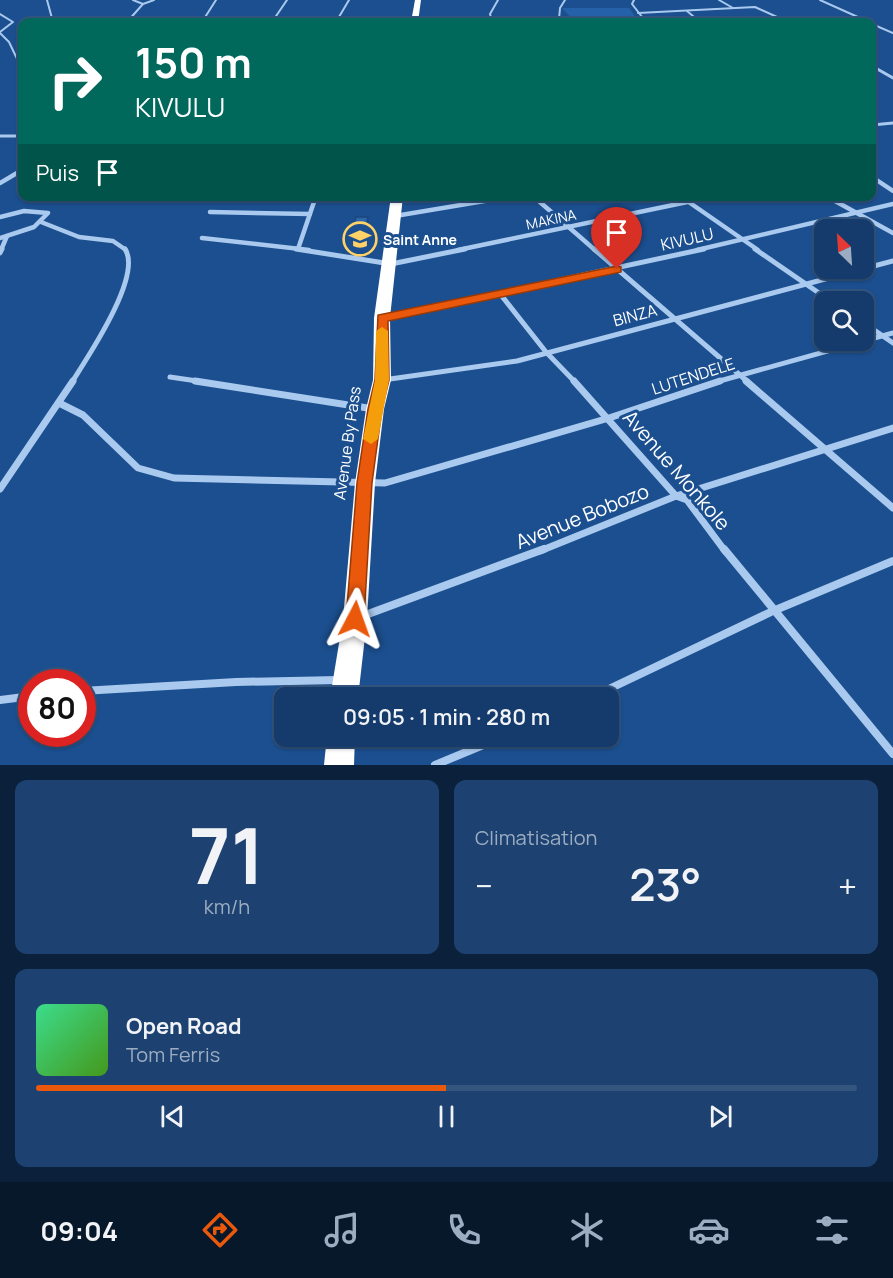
<!DOCTYPE html>
<html lang="fr">
<meta charset="utf-8">
<style>
:root{--surface:#143b6b;--page:#1d4271;--text:#f1f3f6;--muted:#9dadc1;--line:#33557e;--accent:#ea580c}
body{margin:0;font-family:Manrope,sans-serif;background:var(--page);color:var(--text);height:100vh;display:flex;flex-direction:column;font-size:22px;white-space:nowrap}
*{box-sizing:border-box;margin:0}
p{font-size:20px;color:var(--muted)}
.icon{flex:none;width:33px;height:33px;fill:none;stroke:currentColor;stroke-width:2;stroke-linecap:round;stroke-linejoin:round}
.map{position:relative;height:765px;overflow:hidden}
.side{display:flex;flex-direction:column;gap:15px;padding:15px;background:#0b203b;flex:1}
.side>*{flex:none}
.top-card{position:absolute;left:18px;top:18px;width:858px;height:183px;border-radius:12px;box-shadow:0 2px 4px #0004,0 0 0 2px var(--line);background:#00695c;color:#fff;overflow:hidden}
.needle{width:39px;rotate:335deg}
.controls{position:absolute;left:814px;top:219px;display:grid;gap:12px}
.controls a{display:grid;place-items:center;width:60px;height:60px;border-radius:12px;background:var(--surface);box-shadow:0 2px 4px #0004,0 0 0 2px var(--line);font-size:30px}
.speed{position:absolute;left:18px;top:669px;display:flex;gap:12px;font-size:30px;font-weight:700;text-align:center}
.speed>*{display:grid;place-content:center;width:78px;height:78px;border-radius:50%;background:var(--surface);box-shadow:0 2px 4px #0004,0 0 0 2px var(--line);line-height:1}
.speed .limit{border:9px solid #d22;background:#fff;color:#111}
.pin{position:absolute;display:grid;place-items:center;width:51px;height:51px;color:#fff;margin:-62px -26px;border-radius:50% 50% 50% 0;rotate:-45deg;box-shadow:0 0 6px #0007}
.pin .icon{rotate:45deg}
.me{position:absolute;width:66px;margin:-33px;rotate:4deg;stroke-linejoin:round;filter:drop-shadow(0 0 4px #0008)}
.turn{display:flex;align-items:center;gap:21px;height:126px;padding:0 18px;font-size:27px}
.turn .icon{width:78px;height:78px;stroke-width:2.5}
.turn b{display:block;font-size:42px;line-height:51px}
.then{display:flex;align-items:center;height:57px;padding:0 18px;background:#0003;gap:12px;font-size:22px}
.big{font-size:45px;font-weight:600;line-height:1.1}
.side .card{flex:1;display:flex;flex-direction:column;justify-content:center;gap:9px;min-width:0;padding:0 21px;border-radius:12px;background:var(--page)}
.side .dial{align-items:center;gap:0}
.dial b{font-size:78px;line-height:1}
.song{display:flex;align-items:center;gap:18px}
.cover{width:72px;height:72px;border-radius:9px;background:linear-gradient(135deg,hsl(150 70% 55%),hsl(100 70% 35%))}
.played{height:6px;border-radius:3px;background:linear-gradient(90deg,var(--accent) 50%,var(--line) 50%)}
.keys{display:flex;justify-content:space-around;direction:ltr}
.heat{display:flex;justify-content:space-between;align-items:center;font-size:33px;direction:ltr}
.side .tiles{flex:1;display:grid;gap:15px;grid-template-columns:1fr 1fr}
.card:last-child{grid-column:span 2}
.trip{position:absolute;left:274px;top:687px;width:345px;height:60px;border-radius:12px;background:var(--surface);box-shadow:0 2px 4px #0004,0 0 0 2px var(--line);font-weight:600;line-height:60px;text-align:center}
.tab-bar{display:flex;height:96px;justify-content:space-around;align-items:center;background:#08182b;color:var(--muted)}
.tab-bar .icon{width:42px;height:42px}
.tab-bar .on{color:var(--accent)}
.tab-bar b{font-size:27px;color:var(--text)}
.map>svg:first-child{display:block}
.green{fill:#2461a8}
.lines{fill:none;stroke-linecap:round;stroke-linejoin:round}
.street-far5{stroke:#a9c9ee;stroke-width:2}
.street-far4{stroke:#a9c9ee;stroke-width:3}
.street-far3{stroke:#a9c9ee;stroke-width:4.5}
.street-far2{stroke:#a9c9ee;stroke-width:5}
.street-far1{stroke:#a9c9ee;stroke-width:7}
.street{stroke:#a9c9ee;stroke-width:8}
.highway{fill:#fff;fill-rule:evenodd}
.wall{fill:#245895}
.shaded-wall{fill:#1d4779}
.building{fill:#2a66ad;stroke:#1d4779;stroke-width:1.5}
.route{fill:#ea580c;stroke:#983908;stroke-width:1.5}
.slow{fill:#f59e0b}
.labels{text-anchor:middle;dominant-baseline:central;stroke-width:6;stroke-linejoin:round;paint-order:stroke}
.far-street-label{font-size:14px;fill:#fff;stroke:#1b4f8f}
.far-poi-label{font-size:14px;font-weight:bold;fill:#fff;stroke:#1b4f8f;text-anchor:start}
.street-label{font-size:16px;fill:#fff;stroke:#1b4f8f}
.near-street-label{font-size:20px;fill:#fff;stroke:#1b4f8f}
</style>
<div class="map">
<svg width="893" height="765" viewBox="0 0 893 765">
<rect width="100%" height="100%" fill="#1b4f8f"/>
<path class="green" d="M562 8H629L639 22H575Z"/>
<g class="lines">
<g class="street-far5">
<path d="M47 0 53 22"/>
<path d="M133 0 143 4"/>
<path d="M565 0 560 8 559 19 567 22"/>
<path d="M634 0 632 4 646 22"/>
<path d="M719 0 733 8"/>
<path d="M820 0 869 22"/>
<path d="M687 11 700 22"/>
<path d="M638 13 755 7 788 22"/>
<path d="M0 14 13 22 0 32"/>
<path d="M127 22 143 4 154 0"/>
<path d="M202 22 216 0"/>
<path d="M272 22 287 0"/>
<path d="M292 22 416 20"/>
<path d="M336 22 349 0"/>
<path d="M492 22 490 14 498 0"/>
<path d="M527 22 559 19"/>
<path d="M872 24 893 33"/>
<path d="M0 33 9 42 20 65"/>
</g>
<g class="street-far4">
<path d="M20 63 22 68"/>
<path d="M872 66 893 78"/>
<path d="M872 125 893 123"/>
<path d="M0 136H22"/>
</g>
<g class="street-far3">
<path d="M872 177 893 191"/>
<path d="M0 183 22 170"/>
<path d="M533 196 595 250"/>
<path d="M680 196 758 250"/>
<path d="M826 196 893 233"/>
<path d="M210 212 310 214"/>
<path d="M395 216 514 196"/>
<path d="M0 217 24 211 48 213 34 227 0 238"/>
<path d="M41 222 79 237 113 241 126 250"/>
<path d="M202 238 309 250"/>
<path d="M298 249 316 196"/>
<path d="M1 250 7 236"/>
<path d="M458 250 716 196"/>
<path d="M697 250 893 204"/>
</g>
<g class="street-far2">
<path d="M296 249 391 264 465 249"/>
<path d="M594 249 748 382"/>
<path d="M755 249 832 302"/>
<path d="M0 253 2 249"/>
<path d="M501 295 546 352 575 382"/>
<path d="M382 318 704 249"/>
<path d="M864 323 893 343"/>
<path d="M170 377 204 382"/>
<path d="M383 380 517 361 893 261"/>
<path d="M72 382C87 358 143 276 125 249"/>
<path d="M716 382 893 333"/>
</g>
<g class="street-far1">
<path d="M195 381 374 409"/>
<path d="M574 381 676 496 687 500 725 551"/>
<path d="M746 381 893 508"/>
<path d="M59 403 83 415 138 468 174 478 385 483 609 418 720 381"/>
<path d="M0 489 73 381"/>
<path d="M540 551 676 496 893 428"/>
</g>
<g class="street">
<path d="M724 549 893 754"/>
<path d="M360 617 544 549"/>
<path d="M82 691 236 682 339 680"/>
<path d="M590 698 773 611 893 561"/>
<path d="M0 700 32 696"/>
<path d="M435 765 505 736"/>
</g>
<g class="highway">
<path d="M415 0H421L418 22H411Z"/>
<path d="M391 196H403L390 318 391 380 384 409 375 483 367 619 358 698H330L343 619 355 483 366 409 373 380 374 318Z"/>
<path d="M327 736H355L354 765H324Z"/>
</g>
</g>
<path class="wall" d="M369 226 364 251H350L349 242Z"/>
<path class="shaded-wall" d="M368 217 369 226 364 251 363 242Z"/>
<path class="building" d="M356 217H368L363 242H349Z"/>
<path class="route" d="M617 266 621 267V272L388 321 389 380 382 409 372 483 364 619 362 625 355 628 348 625 346 619 357 483 368 409 375 380 378 315Z"/>
<path class="slow" d="M382 327 388 331 389 380 378 439 371 444 363 439 375 380 376 331Z"/>
<defs>
<symbol id="school-ring" viewBox="-11 -11 22 22"><circle r="9.5" fill="#1b4f8f" stroke="#ffd166" stroke-width="1.5"/><path d="M0-5L7-2L0 1L-7-2ZM-4 1L0 2.5L4 1V4Q0 6-4 4Z" fill="#ffd166"/></symbol>
</defs>
<g fill-rule="evenodd">
<use href="#school-ring" x="341" y="220" width="38" height="38"/>
</g>
<g class="labels">
<g class="far-street-label">
<text transform="translate(551 219) rotate(-12)">MAKINA</text>
</g>
<g class="far-poi-label">
<text x="383" y="239">Saint Anne</text>
</g>
<g class="street-label">
<text transform="translate(687 239) rotate(-13)">KIVULU</text>
<text transform="translate(635 315) rotate(-15)">BINZA</text>
<text transform="translate(693 376) rotate(-18)">LUTENDELE</text>
<text transform="translate(347 443) rotate(-82)">Avenue By Pass</text>
</g>
<g class="near-street-label">
<text transform="translate(677 470) rotate(49)">Avenue Monkole</text>
<text transform="translate(582 516) rotate(-22)">Avenue Bobozo</text>
</g>
</g>
</svg>
<div class="controls">
<a><svg class="needle" viewBox="-14 -14 28 28"><path d="M0-13l5 13h-10z" fill="#e53935"/><path d="M0 13l5-13h-10z" fill="#9dadc1"/></svg></a>
<a><svg class="icon" aria-label="search" viewBox="0 0 24 24"><circle cx="10" cy="10" r="6"/><path d="M15 15l6 6"/></svg></a>
</div>
<div class="speed"><div class="limit">80</div></div>
<div class="pin" style="left:617px;top:269px;background:#d93025"><svg class="icon" aria-label="arrive" viewBox="0 0 24 24"><path d="M6 21V4h12l-3 4 3 4H6"/></svg></div>
<svg class="me" style="left:355px;top:619px" viewBox="-20 -20 40 40"><path d="M0-17L14 15 0 8-14 15z" fill="#ea580c" stroke="#fff" stroke-width="4"/></svg>
<div class="trip">09:05 · 1 min · 280 m</div>
<div class="top-card">
<div class="turn"><svg class="icon" aria-label="right" viewBox="0 0 24 24"><path d="M7 20v-9h11M14 6l5 5-5 5"/></svg><div><b>150 m</b>KIVULU</div></div>
<div class="then">Puis<svg class="icon" aria-label="arrive" viewBox="0 0 24 24"><path d="M6 21V4h12l-3 4 3 4H6"/></svg></div>
</div>
</div>
<section class="side">
<div class="tiles">
<div class="card dial"><b>71</b><p>km/h</p></div>
<div class="card"><p>Climatisation</p>
<div class="heat"><a>−</a><b class="big">23°</b><a>+</a></div>
</div>
<div class="card">
<div class="song"><i class="cover"></i><div><b>Open Road</b><p>Tom Ferris</p></div></div>
<div class="played"></div>
<div class="keys"><svg class="icon" aria-label="previous" viewBox="0 0 24 24"><path d="M18 5L8 12l10 7zM5 5v14"/></svg><svg class="icon" aria-label="pause" viewBox="0 0 24 24"><path d="M8 5v14M16 5v14"/></svg><svg class="icon" aria-label="next" viewBox="0 0 24 24"><path d="M6 5l10 7-10 7zM19 5v14"/></svg></div>
</div>
</div>
</section>
<nav class="tab-bar">
<b>09:04</b>
<svg class="icon on" aria-label="directions" viewBox="0 0 24 24"><path d="M12 3l9 9-9 9-9-9zM9 14v-3h6M13 9l2 2-2 2"/></svg>
<svg class="icon" aria-label="music" viewBox="0 0 24 24"><path d="M9 18V5l10-2v13"/><circle cx="6" cy="18" r="3"/><circle cx="16" cy="16" r="3"/></svg>
<svg class="icon" aria-label="phone" viewBox="0 0 24 24"><path d="M5 4h4l2 5-3 2q2 4 5 5l2-3 5 2v4C11 20 4 13 5 4z"/></svg>
<svg class="icon" aria-label="climate" viewBox="0 0 24 24"><path d="M12 3v18M4 7l16 10M4 17L20 7"/></svg>
<svg class="icon" aria-label="car" viewBox="0 0 24 24"><path d="M5 17H2v-5l4-1 3-4h7l3 4 3 1v5h-3M9 17h6M6 11h13"/><circle cx="7" cy="17" r="2"/><circle cx="17" cy="17" r="2"/></svg>
<svg class="icon" aria-label="filters" viewBox="0 0 24 24"><path d="M4 7h16M4 17h16"/><circle cx="9" cy="7" r="2"/><circle cx="15" cy="17" r="2"/></svg>
</nav>
